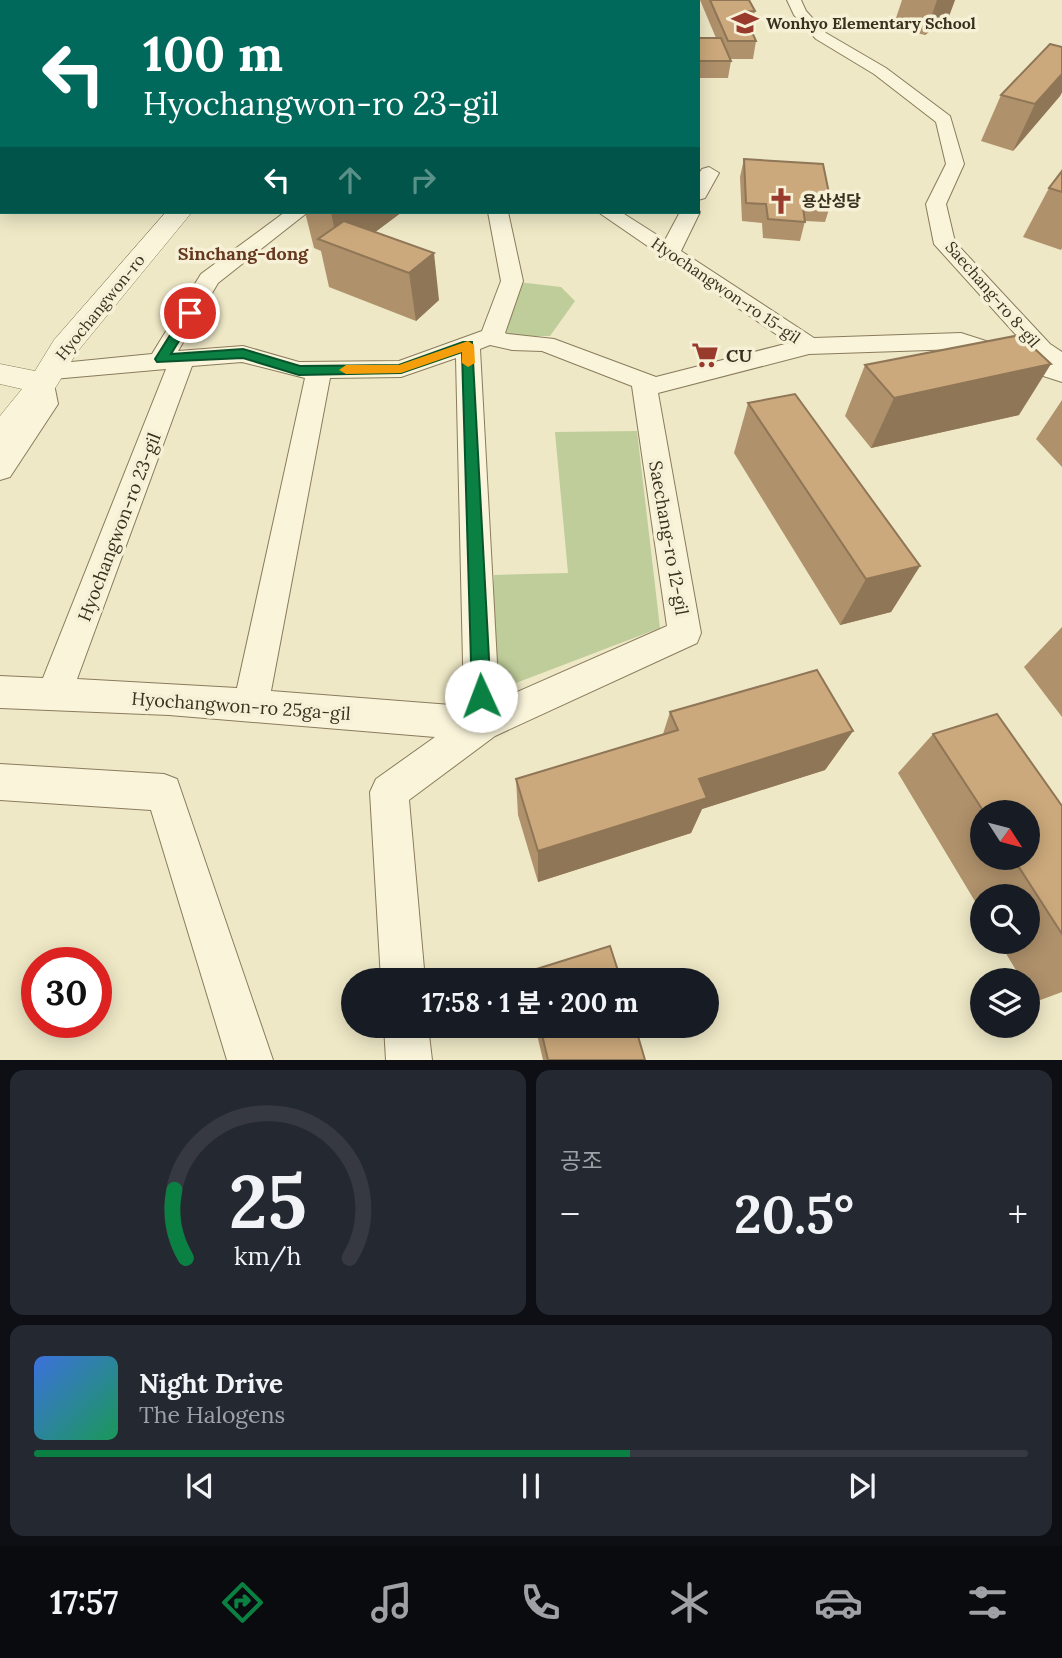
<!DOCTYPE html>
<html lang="ko">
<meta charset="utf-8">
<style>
:root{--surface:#171b24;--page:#242831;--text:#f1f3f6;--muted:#9ea1a6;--line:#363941;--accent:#0b8043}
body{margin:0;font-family:Lora,"Noto Sans KR",serif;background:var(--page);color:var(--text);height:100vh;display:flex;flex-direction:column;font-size:26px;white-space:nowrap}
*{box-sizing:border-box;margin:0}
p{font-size:23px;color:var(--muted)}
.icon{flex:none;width:38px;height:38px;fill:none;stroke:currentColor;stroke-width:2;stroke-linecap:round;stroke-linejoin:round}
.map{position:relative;height:1060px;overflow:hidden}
.panel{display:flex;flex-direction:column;gap:10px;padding:10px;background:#0d0f14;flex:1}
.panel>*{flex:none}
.top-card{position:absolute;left:0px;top:0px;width:700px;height:214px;box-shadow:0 4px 18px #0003;background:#00695c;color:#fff;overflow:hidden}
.needle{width:46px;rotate:126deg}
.buttons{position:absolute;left:970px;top:800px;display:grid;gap:14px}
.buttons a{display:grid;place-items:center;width:70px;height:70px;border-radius:50%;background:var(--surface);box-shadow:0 4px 18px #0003;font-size:35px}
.speed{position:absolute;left:21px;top:947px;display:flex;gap:14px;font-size:35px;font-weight:700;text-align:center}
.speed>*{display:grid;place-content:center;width:91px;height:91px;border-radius:50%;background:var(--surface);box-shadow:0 4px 18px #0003;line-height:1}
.speed .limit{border:10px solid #d22;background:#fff;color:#111}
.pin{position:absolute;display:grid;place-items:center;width:60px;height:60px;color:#fff;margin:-30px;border:4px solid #fff;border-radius:50%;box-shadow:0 2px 7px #0007}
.me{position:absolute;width:77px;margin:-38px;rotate:358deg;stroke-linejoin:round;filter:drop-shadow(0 0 5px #0008)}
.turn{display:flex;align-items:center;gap:24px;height:147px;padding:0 28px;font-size:32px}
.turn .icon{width:91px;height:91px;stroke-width:2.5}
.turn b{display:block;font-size:49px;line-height:60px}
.lanes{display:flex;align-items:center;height:66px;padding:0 28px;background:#0003;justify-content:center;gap:35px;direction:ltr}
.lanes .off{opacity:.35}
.big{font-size:52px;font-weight:700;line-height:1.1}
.panel .card{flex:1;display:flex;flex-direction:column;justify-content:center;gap:10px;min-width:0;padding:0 24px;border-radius:14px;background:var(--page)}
.panel .dial{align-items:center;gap:0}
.dial svg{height:182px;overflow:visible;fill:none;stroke:var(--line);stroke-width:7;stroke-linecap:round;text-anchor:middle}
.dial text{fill:var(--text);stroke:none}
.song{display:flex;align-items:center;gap:21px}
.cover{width:84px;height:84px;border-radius:10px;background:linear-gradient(135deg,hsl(220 70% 55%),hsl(150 70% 35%))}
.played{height:7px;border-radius:4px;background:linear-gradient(90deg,var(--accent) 60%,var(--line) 60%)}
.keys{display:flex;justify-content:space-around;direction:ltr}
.heat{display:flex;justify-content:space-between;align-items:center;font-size:38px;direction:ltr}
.panel .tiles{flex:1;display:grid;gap:10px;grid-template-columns:1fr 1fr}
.card:last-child{grid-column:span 2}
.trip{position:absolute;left:341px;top:968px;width:378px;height:70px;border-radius:35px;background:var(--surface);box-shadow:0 4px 18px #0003;font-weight:700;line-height:70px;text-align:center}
.tab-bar{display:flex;height:112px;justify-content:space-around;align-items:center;background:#090b0e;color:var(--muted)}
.tab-bar .icon{width:49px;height:49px}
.tab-bar .current{color:var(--accent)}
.tab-bar b{font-size:32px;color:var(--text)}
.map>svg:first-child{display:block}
.green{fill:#bfcd9a}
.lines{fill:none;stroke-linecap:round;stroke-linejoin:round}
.minor-casing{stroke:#8a7b5c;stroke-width:2}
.tertiary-casing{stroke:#8a7b5c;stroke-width:1}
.minor{fill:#f9f4da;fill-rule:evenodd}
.tertiary{fill:#f9f4da;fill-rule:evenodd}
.wall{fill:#af916b;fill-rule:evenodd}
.shaded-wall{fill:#8f7657}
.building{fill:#cca97c;stroke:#8f7657;stroke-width:2}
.route{fill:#0b8043;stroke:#07532c;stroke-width:2}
.slow{fill:#f59e0b}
.labels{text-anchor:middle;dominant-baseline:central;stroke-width:7;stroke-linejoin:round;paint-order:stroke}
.far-poi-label{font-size:16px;font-weight:bold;fill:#3a301f;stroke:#f6f1d6;text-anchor:start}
.far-street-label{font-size:16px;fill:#3a301f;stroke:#f6f1d6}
.far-quarter-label{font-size:18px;font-weight:bold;fill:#66381f;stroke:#f6f1d6}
.poi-label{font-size:18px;font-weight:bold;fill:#3a301f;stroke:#f6f1d6;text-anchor:start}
.street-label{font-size:18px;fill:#3a301f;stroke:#f6f1d6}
</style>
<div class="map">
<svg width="1062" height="1060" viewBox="0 0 1062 1060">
<rect width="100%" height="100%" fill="#eee8c6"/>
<g class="green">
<path d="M518 282 561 287 575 301 550 336H508L500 333Z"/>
<path d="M637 431 660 628 492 692 494 575 568 573 555 432Z"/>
</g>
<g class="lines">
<defs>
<g id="minor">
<path d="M140 0H154L139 2Z"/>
<path d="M274 0H298L299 2H275Z"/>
<path d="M651 0H668L650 2Z"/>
<path d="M787 0H801L806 11 826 33 886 68 950 116 964 164 946 204 955 242 1050 344 1062 352V382L959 349 809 354 658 393 701 633 697 643 495 736 409 800 425 980H381L370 792 376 779 435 737 169 715 0 708V676L43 678 166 369 53 379 58 404 10 477 0 480V449L32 403 30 383 34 377 40 375 37 371 41 365 152 354 201 274 285 212H308L218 283 178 351 243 346 299 362 399 361 482 331 501 281 488 212H508L523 281 505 333 507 334 554 339 656 377 789 343 598 212H621L665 240 680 212H698V209L700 212 681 251 814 338 961 333 1036 357 934 244 926 204 946 164 936 122 874 74 816 39 794 15ZM490 345 512 350 542 351 632 386 667 626 499 700 480 349ZM456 358 464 706 271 691 330 378 401 377ZM242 362 305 378 237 688 77 679 192 366Z"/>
<path d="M709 167 719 173 705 198 698 200V175L702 169Z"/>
<path d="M0 200 2 212H5L0 213Z"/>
<path d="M0 764 164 774 177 779 273 1060H227L151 810 0 800Z"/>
<path d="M384 1026H428L432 1060H386Z"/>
</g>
<g id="tertiary">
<path d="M367 0H385V2H368Z"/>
<path d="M166 212H192L77 352 54 390 12 447 0 451V416L22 389 0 384V364L35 371 54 340Z"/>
</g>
</defs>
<use href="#minor" class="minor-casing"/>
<use href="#tertiary" class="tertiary-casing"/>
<use href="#minor" class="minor"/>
<use href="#tertiary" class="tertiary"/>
</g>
<g class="wall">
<path d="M512 0H554L552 2H512Z"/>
<path d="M700 0H749L755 11 751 29 756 41 753 59H731V61L728 78H698V38H716Z"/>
<path d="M902 0H955L949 16 925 35 893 27Z"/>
<path d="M1062 47V92L1060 96 1013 151 981 141 1001 95Z"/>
<path d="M744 159 831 203 825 222 805 221 800 241 763 238 762 223 742 221 740 177Z"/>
<path d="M1062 171V248L1061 250 1023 237 1049 188Z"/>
<path d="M305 212H402L375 232 439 300 416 321 329 287 321 251 314 248Z"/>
<path d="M865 365 1019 415 871 448 845 416Z"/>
<path d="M1062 400V467L1036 439Z"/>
<path d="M748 403 920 566 891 612 840 625 734 453Z"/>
<path d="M1062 627V717L1024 667Z"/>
<path d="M670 712 853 731 825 770 702 809 691 833 538 882 518 815 516 779 663 734Z"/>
<path d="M933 734 1062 806V992L1035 1002 1027 989V980H1022L999 942H1027V896H982V913L898 773ZM982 812H1027V858H982Z"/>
<path d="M535 1026H635L645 1060H543Z"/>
</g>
<g class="shaded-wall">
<path d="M543 0H554L552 2H543Z"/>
<path d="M937 0H955L949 16 925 35Z"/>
<path d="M1062 74V92L1060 96 1013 151 1035 104Z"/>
<path d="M331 212H402L350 251 338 247Z"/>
<path d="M434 253 439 300 416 321 409 273Z"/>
<path d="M1051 364 1019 415 871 448 894 398Z"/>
<path d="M920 566 891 612 840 625 866 579Z"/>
<path d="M853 731 825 770 702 809 691 833 538 882V851L699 779Z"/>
</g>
<g class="building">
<path d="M710 0H749L755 11 743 12 756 41H728Z"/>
<path d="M698 38H721L731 61H698Z"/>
<path d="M1050 44 1062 47V74L1035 104 1001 95Z"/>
<path d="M744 159 823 164 831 203 802 201 805 222 768 219 766 204 746 203Z"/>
<path d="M1062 171V192L1049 188Z"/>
<path d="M344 221 434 253 409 273 318 239Z"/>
<path d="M1020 335 1051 364 894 398 865 365Z"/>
<path d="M795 394 920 566 866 579 748 403Z"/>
<path d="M817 670 853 731 699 779 707 798 538 851 516 779 678 730 670 712Z"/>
<path d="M997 714 1062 806V934L1013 858H1027V812H984L933 734Z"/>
<path d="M610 946 621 980H529L527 972Z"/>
<path d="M540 1026H635L645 1060H548Z"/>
</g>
<path class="route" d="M190 309 196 313 171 354 243 349 300 366 399 365 463 342H472L491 696 488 702 481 705 475 702 472 696 462 352 401 373 299 375 243 358 157 362 155 359 184 313Z"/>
<path class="slow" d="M468 341 474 345 475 363 468 367 462 363V352L401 373 346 374 339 370 346 365H399Z"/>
<defs>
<symbol id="school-bare" viewBox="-9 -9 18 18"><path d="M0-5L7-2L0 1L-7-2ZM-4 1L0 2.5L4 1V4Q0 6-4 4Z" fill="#993b2c" stroke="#f6f1d6" stroke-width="2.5" paint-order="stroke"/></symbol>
<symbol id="church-bare" viewBox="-9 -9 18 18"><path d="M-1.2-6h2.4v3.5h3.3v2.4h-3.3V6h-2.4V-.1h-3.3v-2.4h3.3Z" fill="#993b2c" stroke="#f6f1d6" stroke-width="2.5" paint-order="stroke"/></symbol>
<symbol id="supermarket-bare" viewBox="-9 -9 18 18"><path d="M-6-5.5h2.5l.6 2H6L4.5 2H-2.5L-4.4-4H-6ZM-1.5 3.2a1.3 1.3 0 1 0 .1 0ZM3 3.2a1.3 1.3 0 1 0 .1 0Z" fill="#993b2c" stroke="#f6f1d6" stroke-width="2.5" paint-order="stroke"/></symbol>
</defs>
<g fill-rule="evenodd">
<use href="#school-bare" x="726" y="4" width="38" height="38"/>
<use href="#church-bare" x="762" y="182" width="38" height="38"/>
<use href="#supermarket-bare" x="686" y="336" width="38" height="38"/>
</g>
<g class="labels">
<g class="far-poi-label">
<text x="766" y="23">Wonhyo Elementary School</text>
<text x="802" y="201">용산성당</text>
</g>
<g class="far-street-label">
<text transform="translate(726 290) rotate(34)">Hyochangwon-ro 15-gil</text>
<text transform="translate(993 294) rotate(49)">Saechang-ro 8-gil</text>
<text transform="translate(100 307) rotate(-51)">Hyochangwon-ro</text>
</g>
<g class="far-quarter-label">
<text x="243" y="253">Sinchang-dong</text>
</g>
<g class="poi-label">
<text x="726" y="355">CU</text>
</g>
<g class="street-label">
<text transform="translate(119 527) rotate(-69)">Hyochangwon-ro 23-gil</text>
<text transform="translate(669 538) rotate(80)">Saechang-ro 12-gil</text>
<text transform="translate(241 706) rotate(4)">Hyochangwon-ro 25ga-gil</text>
</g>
</g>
</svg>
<div class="buttons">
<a><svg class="needle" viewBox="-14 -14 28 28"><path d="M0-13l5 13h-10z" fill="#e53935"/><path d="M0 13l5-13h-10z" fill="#9ea1a6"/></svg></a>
<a><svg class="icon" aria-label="search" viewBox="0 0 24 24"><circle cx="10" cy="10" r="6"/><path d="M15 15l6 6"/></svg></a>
<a><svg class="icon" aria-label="layers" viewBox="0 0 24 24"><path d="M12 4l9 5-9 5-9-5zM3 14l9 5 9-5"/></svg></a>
</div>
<div class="speed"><div class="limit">30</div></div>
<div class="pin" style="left:190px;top:313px;background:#d93025"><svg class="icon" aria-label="arrive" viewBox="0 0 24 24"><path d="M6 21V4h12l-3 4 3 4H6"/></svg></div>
<svg class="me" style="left:481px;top:696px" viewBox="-20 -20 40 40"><circle r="19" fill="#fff"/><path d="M0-13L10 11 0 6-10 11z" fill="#0b8043"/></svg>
<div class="trip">17:58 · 1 분 · 200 m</div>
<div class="top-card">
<div class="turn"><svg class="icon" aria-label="left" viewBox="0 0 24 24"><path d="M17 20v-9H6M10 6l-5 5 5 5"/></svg><div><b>100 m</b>Hyochangwon-ro 23-gil</div></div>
<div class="lanes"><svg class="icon" aria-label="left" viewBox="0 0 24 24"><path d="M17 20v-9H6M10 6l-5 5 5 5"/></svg><svg class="icon off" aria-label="ahead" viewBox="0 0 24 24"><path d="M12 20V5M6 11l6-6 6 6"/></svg><svg class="icon off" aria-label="right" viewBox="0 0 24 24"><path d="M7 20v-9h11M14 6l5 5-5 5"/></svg></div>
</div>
</div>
<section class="panel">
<div class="tiles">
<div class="card dial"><svg viewBox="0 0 100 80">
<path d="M14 69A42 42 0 1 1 86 69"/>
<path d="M14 69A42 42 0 0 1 9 39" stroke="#0b8043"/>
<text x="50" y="56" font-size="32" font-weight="700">25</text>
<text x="50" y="72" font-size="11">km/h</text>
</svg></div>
<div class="card"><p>공조</p>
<div class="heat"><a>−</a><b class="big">20.5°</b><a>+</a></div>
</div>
<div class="card">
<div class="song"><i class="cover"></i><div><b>Night Drive</b><p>The Halogens</p></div></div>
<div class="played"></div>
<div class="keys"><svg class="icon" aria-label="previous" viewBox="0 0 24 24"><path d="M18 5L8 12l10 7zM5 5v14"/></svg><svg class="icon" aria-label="pause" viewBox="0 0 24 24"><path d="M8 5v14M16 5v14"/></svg><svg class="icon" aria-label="next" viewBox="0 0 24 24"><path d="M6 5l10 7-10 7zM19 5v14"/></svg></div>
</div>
</div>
</section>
<nav class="tab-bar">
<b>17:57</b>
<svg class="icon current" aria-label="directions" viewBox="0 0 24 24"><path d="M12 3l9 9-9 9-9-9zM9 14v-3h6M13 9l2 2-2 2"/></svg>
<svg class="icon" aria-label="music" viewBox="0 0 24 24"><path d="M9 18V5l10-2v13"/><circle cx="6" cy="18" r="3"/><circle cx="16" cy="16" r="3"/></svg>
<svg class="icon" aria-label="phone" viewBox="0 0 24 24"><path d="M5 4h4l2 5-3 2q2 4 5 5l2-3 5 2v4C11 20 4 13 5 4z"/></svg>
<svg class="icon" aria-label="climate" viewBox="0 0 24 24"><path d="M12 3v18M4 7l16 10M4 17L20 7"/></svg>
<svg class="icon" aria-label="car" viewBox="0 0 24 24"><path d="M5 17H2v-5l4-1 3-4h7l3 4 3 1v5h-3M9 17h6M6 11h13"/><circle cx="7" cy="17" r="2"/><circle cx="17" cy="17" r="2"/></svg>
<svg class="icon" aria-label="filters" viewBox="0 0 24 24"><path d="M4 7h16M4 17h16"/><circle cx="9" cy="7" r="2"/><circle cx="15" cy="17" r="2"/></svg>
</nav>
